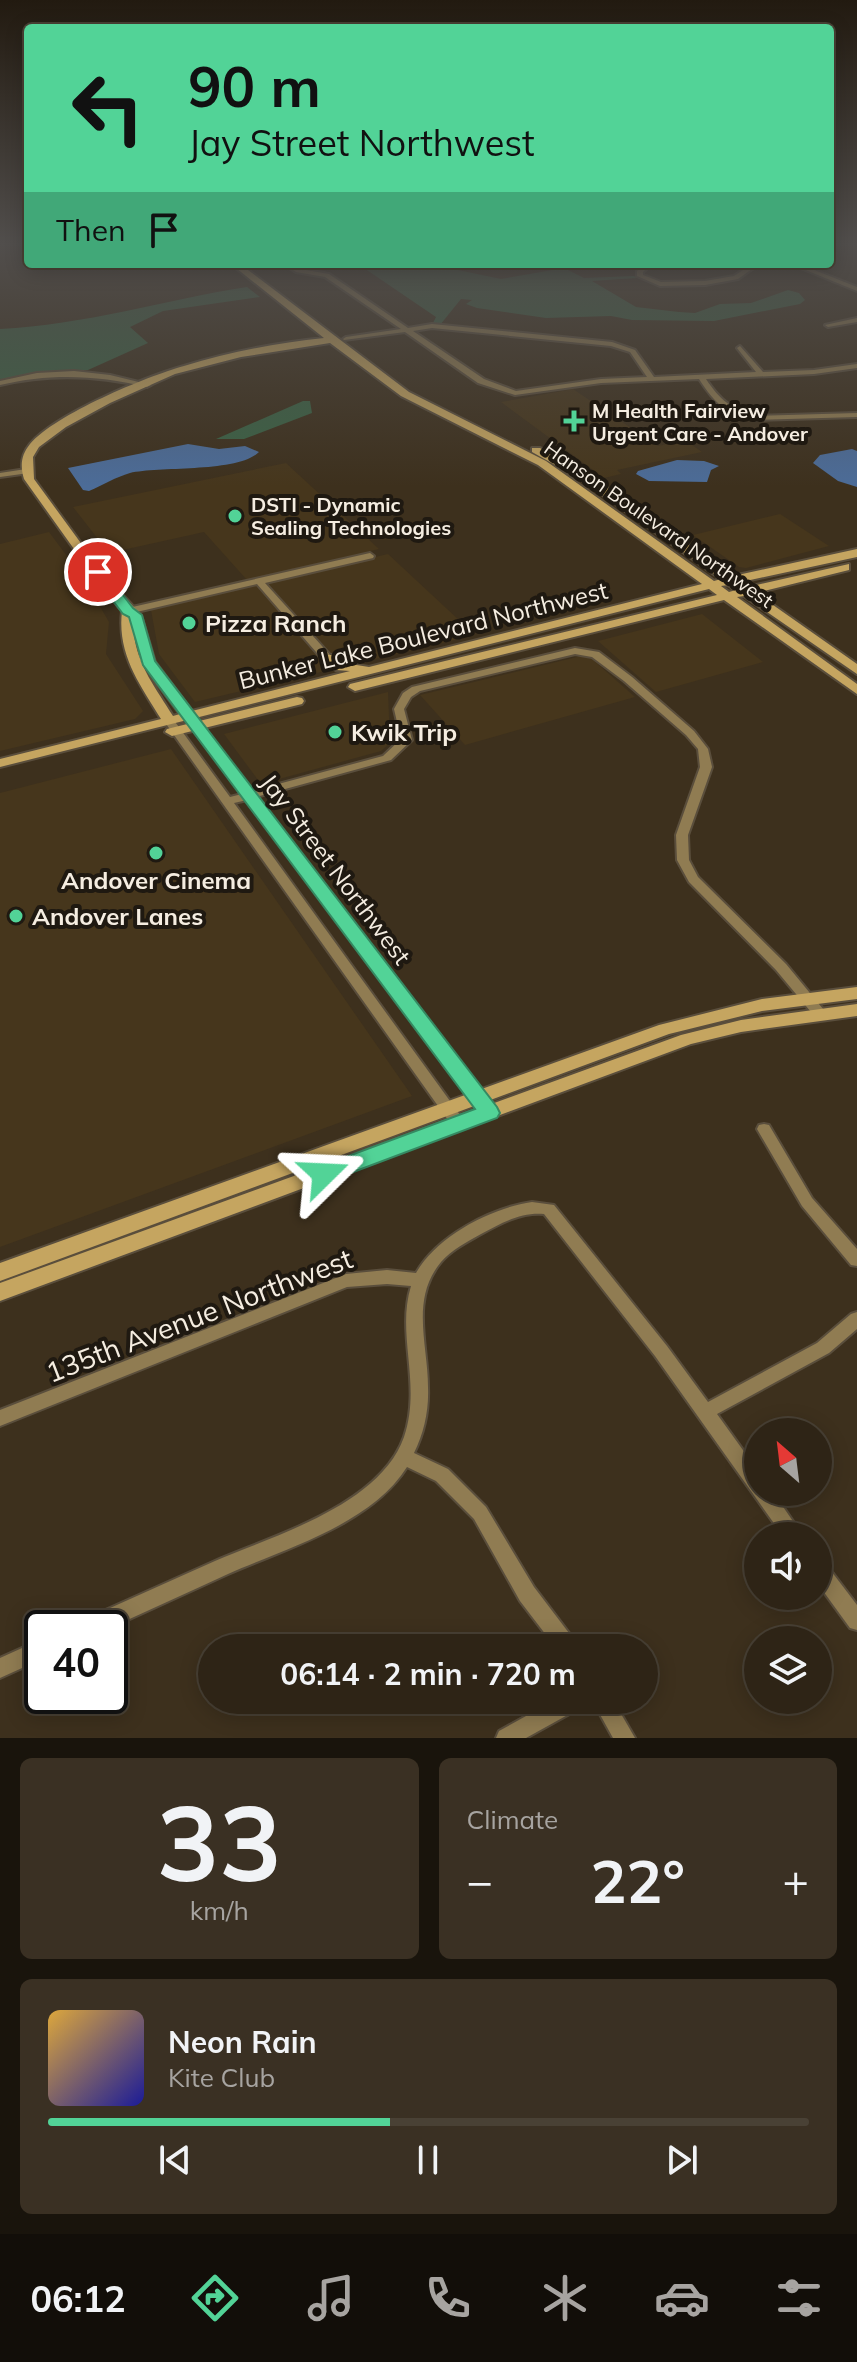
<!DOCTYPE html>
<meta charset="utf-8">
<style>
:root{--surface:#2e2416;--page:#3a3023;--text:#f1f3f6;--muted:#a7a4a1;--line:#494135;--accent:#52d397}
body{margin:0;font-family:Mulish,sans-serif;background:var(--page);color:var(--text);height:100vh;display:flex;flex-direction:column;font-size:30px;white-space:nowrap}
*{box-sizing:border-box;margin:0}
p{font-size:26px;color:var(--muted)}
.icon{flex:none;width:44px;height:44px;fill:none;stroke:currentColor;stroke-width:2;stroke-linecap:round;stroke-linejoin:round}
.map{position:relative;height:1738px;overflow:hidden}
.drawer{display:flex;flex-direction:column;gap:20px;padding:20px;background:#19140c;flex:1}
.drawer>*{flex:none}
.hud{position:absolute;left:24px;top:24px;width:810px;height:244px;border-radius:8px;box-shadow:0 4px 20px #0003,0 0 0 2px var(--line);background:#52d397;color:#111;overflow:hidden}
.needle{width:52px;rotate:332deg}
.fabs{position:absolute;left:744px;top:1418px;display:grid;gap:16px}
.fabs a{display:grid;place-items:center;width:88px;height:88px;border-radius:50%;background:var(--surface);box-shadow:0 4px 20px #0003,0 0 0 2px var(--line);font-size:40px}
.speed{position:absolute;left:24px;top:1610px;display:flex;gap:16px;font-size:40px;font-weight:700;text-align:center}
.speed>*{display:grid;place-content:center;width:104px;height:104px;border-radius:50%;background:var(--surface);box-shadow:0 4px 20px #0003,0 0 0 2px var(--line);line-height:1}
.speed .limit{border:4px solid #111;border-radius:12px;background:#fff;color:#111}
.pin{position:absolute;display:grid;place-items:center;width:68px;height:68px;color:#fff;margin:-34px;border:4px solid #fff;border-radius:50%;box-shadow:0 2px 8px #0007}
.me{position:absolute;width:88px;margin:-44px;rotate:69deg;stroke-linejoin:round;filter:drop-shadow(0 0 6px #0008)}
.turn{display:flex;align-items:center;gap:28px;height:168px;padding:0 32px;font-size:36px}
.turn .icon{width:104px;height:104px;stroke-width:2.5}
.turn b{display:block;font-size:56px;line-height:68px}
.then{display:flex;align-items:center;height:76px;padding:0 32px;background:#0003;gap:16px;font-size:30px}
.big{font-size:60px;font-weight:700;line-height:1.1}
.drawer .card{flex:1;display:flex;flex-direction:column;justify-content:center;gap:12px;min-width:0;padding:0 28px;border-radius:12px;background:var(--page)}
.drawer .dial{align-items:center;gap:0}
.dial b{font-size:104px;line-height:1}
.song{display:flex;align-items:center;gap:24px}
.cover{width:96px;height:96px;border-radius:12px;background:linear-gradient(135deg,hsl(40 70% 55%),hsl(240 70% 35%))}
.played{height:8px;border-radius:4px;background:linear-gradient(90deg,var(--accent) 45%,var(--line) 45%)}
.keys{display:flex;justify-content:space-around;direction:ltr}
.heat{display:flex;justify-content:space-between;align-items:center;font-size:44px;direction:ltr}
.drawer .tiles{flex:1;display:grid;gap:20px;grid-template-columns:1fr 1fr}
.card:last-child{grid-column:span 2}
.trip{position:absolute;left:198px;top:1634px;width:460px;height:80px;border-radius:40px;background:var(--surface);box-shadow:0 4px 20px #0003,0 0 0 2px var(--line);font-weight:700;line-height:80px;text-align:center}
.dock{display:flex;height:128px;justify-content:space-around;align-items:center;background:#120e09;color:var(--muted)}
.dock .icon{width:56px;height:56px}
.dock .active{color:var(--accent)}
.dock b{font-size:36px;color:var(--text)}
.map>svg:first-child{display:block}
.built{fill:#46361c}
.green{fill:#3b6144}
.water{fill:#4c6c98}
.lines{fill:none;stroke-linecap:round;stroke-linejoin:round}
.street-casing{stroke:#5a4e3c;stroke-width:4}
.secondary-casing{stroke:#5a4e3c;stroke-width:4}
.street{fill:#907c52;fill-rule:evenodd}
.secondary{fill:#c5a560;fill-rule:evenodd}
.route{fill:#52d397;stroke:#358962;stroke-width:2}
.poi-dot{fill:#52d397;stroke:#1f1911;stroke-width:3}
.labels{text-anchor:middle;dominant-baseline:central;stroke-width:8;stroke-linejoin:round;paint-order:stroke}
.far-poi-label{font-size:20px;font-weight:bold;fill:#f5ede1;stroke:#1f1911;text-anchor:start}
.far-street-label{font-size:20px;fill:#f5ede1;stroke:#1f1911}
.poi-label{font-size:24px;font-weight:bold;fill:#f5ede1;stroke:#1f1911;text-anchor:start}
.street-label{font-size:24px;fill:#f5ede1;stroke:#1f1911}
.near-street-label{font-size:28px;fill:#f5ede1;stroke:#1f1911}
</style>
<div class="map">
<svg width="857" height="1738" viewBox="0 0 857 1738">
<rect width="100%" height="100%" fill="#3d301d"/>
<g class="built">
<path d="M573 389 658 446 685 440 702 452 617 470 621 474 604 478 501 402Z"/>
<path d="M286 463 379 549 247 580 204 532 109 553 73 507Z"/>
<path d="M780 514 829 546 746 568 739 567 693 535Z"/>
<path d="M49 532 84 579 109 622 106 654 143 711 135 719 0 751V544Z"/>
<path d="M388 554 475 635 195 702 159 654 151 610Z"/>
<path d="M702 614 763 662 656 692 598 641Z"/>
<path d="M581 656 592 659 635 697 465 745 420 695Z"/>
<path d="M388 692 390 743 381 751 261 784 224 734Z"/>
<path d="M171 749 412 1096 0 1247V793Z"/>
</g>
<g class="green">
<path d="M358 264H429L501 279 564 268 584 278 634 276 637 278 592 281 636 307 679 312 695 313 720 304 751 303 788 290 799 293 805 300 800 304 714 321 632 320 611 316 546 318 477 308 466 304 472 300 461 299 440 325H432L436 317Z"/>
<path d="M247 287 260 297 163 311 130 327 148 343 88 370 45 372 0 381V329C84 325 164 300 247 287Z"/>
<path d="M303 401H310L312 413 244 439H216Z"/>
</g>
<g class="water">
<path d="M188 444 219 449 245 446 259 452C238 473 160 466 130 473 116 477 103 485 89 491L83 490 68 468Z"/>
<path d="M852 449 857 451V487L838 481 813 463 820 455Z"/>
<path d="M677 460 704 461 719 466 711 470 707 482 649 481 636 474 638 471Z"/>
</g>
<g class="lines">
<defs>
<g id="street">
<path d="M830 243H833V244L830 246Z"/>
<path d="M284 264H291L300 269 329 274 408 328 432 324 612 342 635 350 654 377 756 372 737 348 740 346 763 372 814 370 857 364V368L814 374 706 379C719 399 732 410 756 416L857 413V417L756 420C726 414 716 405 699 379L601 383 515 395 478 383 405 332 344 340 343 339 346 337 401 329 325 277 296 272ZM432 328 611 346 630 352 647 377 601 379 516 391 484 379 413 331Z"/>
<path d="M645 264H652L643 272V275L661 282 705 281 734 276 752 264H759L738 279 705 285 660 286 637 276V271Z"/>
<path d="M791 264H799L857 287V291Z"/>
<path d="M857 318V322L828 327 825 325Z"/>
<path d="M74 371 110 375 151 385 147 387C97 375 50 373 0 385V381L37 373Z"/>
<path d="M26 469H29V473L0 477V473Z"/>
<path d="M370 553 374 556 373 558 265 583 331 656V660H323L257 584 128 614 123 611 128 608Z"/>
<path d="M575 648 599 652 632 677 694 731 708 749 712 767 688 835 689 860 698 877 786 964 828 1015 826 1018H816L776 970 689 882 677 860 676 835 700 767 698 749 686 735 624 681 592 657 575 654 420 691 411 697 404 709 412 740 391 760 256 797 495 1109 497 1113 495 1117 490 1118 485 1117 247 800 234 803 463 1119 465 1123 463 1127 458 1128 453 1127 164 721 165 719H173L230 797 242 794 185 718 184 716 185 714H193L252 791 383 756 401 739 394 709 403 693 412 687Z"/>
<path d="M764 1124 769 1125 812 1198 857 1249V1266L851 1265 802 1206 757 1129 759 1125Z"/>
<path d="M532 1202 554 1205 667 1346 708 1402 817 1343 851 1314 857 1312V1329L829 1353 717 1414 758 1471V1492H773L803 1536H783L655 1356 544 1214C521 1212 501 1223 481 1234 467 1242 451 1250 441 1262 410 1299 428 1345 428 1387 429 1410 424 1433 414 1453L448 1469 486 1507 534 1587 575 1641 578 1648H556L520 1601 474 1519 436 1481 407 1467C371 1524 287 1548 228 1574 189 1592 149 1610 110 1628H78L81 1621C126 1601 170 1581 215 1561 275 1535 380 1505 404 1437 422 1384 396 1335 411 1286L387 1284 347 1287 0 1426V1410L346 1274 387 1270 416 1273C437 1236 491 1208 532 1202Z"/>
<path d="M818 1560 825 1563 857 1605V1630L850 1628 818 1584Z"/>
<path d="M42 1639V1659L0 1678V1658Z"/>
<path d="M555 1700H585L582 1707 526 1738H496L499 1731Z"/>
<path d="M592 1700H613L635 1738H613Z"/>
</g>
<g id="secondary">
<path d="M231 264H240L409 392 546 461 714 581 721 579 582 480 532 452V448H540L590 476 733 576 857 549V557L741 582 748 587 849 564V570L756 593 857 664V674L744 596 737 597 857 684V694L724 600 355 691 348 687 350 684 717 595 709 589 0 767V759L161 719C139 683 117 654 122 611L94 577 24 479C20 466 21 455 30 444 56 414 145 377 184 366 229 352 276 343 324 338ZM330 343 401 396 538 465 702 584 369 667 344 663 332 655H322V661L336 670 350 671 192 711 155 662 141 615 102 572 34 479 33 457 39 447 66 427 110 403 175 374 241 357ZM728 585 736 590 729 592 721 586ZM134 634 141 662 180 714 173 716C157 690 137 665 134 634Z"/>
<path d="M297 697 302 698 304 701 302 704 172 736 165 732 167 729Z"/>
<path d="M857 987V999L762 1011 669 1034 0 1281V1263L659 1025 762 999Z"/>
<path d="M857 1004V1016L741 1032 691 1044 0 1301V1283L681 1035 741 1020Z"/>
</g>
</defs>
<use href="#street" class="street-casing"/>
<use href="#secondary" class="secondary-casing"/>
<use href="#street" class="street"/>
<use href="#secondary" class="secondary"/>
</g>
<linearGradient id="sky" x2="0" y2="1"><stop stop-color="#221a10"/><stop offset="0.5" stop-color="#514e4c"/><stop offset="1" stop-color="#514e4c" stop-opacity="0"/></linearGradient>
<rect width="857" height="487" fill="url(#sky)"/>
<path class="route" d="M98 568 103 569 133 608 142 615 155 661 497 1107 500 1113 497 1118 332 1180 324 1183 316 1180 312 1174 316 1168 475 1109 143 665 129 617 123 614 91 572Z"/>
<g class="poi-dot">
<path d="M570 409h8v8h8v8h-8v8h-8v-8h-8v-8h8z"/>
<circle cx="235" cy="516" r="8"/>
<circle cx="189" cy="623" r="8"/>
<circle cx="335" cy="732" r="8"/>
<circle cx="156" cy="853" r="8"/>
<circle cx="16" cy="916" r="8"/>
</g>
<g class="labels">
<g class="far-poi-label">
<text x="592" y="410">M Health Fairview<tspan x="592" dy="23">Urgent Care - Andover</tspan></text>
<text x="251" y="504">DSTI - Dynamic<tspan x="251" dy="23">Sealing Technologies</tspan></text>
</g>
<g class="far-street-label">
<text transform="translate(659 524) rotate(35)">Hanson Boulevard Northwest</text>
</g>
<g class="poi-label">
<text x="205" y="623">Pizza Ranch</text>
<text x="351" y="732">Kwik Trip</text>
<text x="156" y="880" text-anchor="middle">Andover Cinema</text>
<text x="32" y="916">Andover Lanes</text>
</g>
<g class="street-label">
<text transform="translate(423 635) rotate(-14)">Bunker Lake Boulevard Northwest</text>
<text transform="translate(336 869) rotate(53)">Jay Street Northwest</text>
</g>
<g class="near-street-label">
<text transform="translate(199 1315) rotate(-21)">135th Avenue Northwest</text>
</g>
</g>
</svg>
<div class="fabs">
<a><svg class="needle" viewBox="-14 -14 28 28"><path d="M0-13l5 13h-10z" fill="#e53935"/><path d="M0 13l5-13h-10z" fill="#a7a4a1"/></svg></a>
<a><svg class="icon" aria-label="sound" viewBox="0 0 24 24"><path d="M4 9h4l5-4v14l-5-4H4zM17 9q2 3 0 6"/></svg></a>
<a><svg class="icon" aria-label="layers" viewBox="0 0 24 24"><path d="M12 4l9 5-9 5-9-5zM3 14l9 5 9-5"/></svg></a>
</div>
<div class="speed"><div class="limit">40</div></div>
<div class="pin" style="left:98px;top:572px;background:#d93025"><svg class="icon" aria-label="arrive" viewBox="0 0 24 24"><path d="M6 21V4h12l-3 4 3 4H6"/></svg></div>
<svg class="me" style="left:324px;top:1174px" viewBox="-20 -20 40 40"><path d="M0-17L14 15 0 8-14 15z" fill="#52d397" stroke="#fff" stroke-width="4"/></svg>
<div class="trip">06:14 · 2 min · 720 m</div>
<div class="hud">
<div class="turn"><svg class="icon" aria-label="left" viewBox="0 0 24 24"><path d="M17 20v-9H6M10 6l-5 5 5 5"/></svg><div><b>90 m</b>Jay Street Northwest</div></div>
<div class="then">Then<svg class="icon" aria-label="arrive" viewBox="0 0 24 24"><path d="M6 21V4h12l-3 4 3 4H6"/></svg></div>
</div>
</div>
<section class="drawer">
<div class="tiles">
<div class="card dial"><b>33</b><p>km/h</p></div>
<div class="card"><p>Climate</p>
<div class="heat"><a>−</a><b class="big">22°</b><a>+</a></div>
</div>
<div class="card">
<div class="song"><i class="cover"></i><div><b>Neon Rain</b><p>Kite Club</p></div></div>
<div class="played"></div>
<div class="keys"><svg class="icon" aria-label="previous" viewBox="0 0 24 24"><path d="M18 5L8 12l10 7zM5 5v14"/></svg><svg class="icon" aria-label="pause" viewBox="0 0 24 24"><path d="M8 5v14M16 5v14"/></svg><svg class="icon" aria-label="next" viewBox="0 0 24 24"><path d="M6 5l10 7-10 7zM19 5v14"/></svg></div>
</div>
</div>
</section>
<nav class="dock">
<b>06:12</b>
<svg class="icon active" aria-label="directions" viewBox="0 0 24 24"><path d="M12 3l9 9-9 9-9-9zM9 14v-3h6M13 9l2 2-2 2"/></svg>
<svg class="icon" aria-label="music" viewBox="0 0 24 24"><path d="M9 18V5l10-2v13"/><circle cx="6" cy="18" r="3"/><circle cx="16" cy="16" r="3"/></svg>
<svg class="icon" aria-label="phone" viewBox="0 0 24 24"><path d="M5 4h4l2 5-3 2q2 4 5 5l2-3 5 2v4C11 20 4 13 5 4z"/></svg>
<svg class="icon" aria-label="climate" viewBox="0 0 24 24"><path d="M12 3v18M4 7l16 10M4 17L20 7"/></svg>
<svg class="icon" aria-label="car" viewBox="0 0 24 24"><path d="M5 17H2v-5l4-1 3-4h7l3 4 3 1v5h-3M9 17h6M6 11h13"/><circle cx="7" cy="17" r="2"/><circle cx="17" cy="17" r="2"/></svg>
<svg class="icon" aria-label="filters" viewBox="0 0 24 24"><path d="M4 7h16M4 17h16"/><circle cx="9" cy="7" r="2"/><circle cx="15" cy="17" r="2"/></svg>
</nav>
